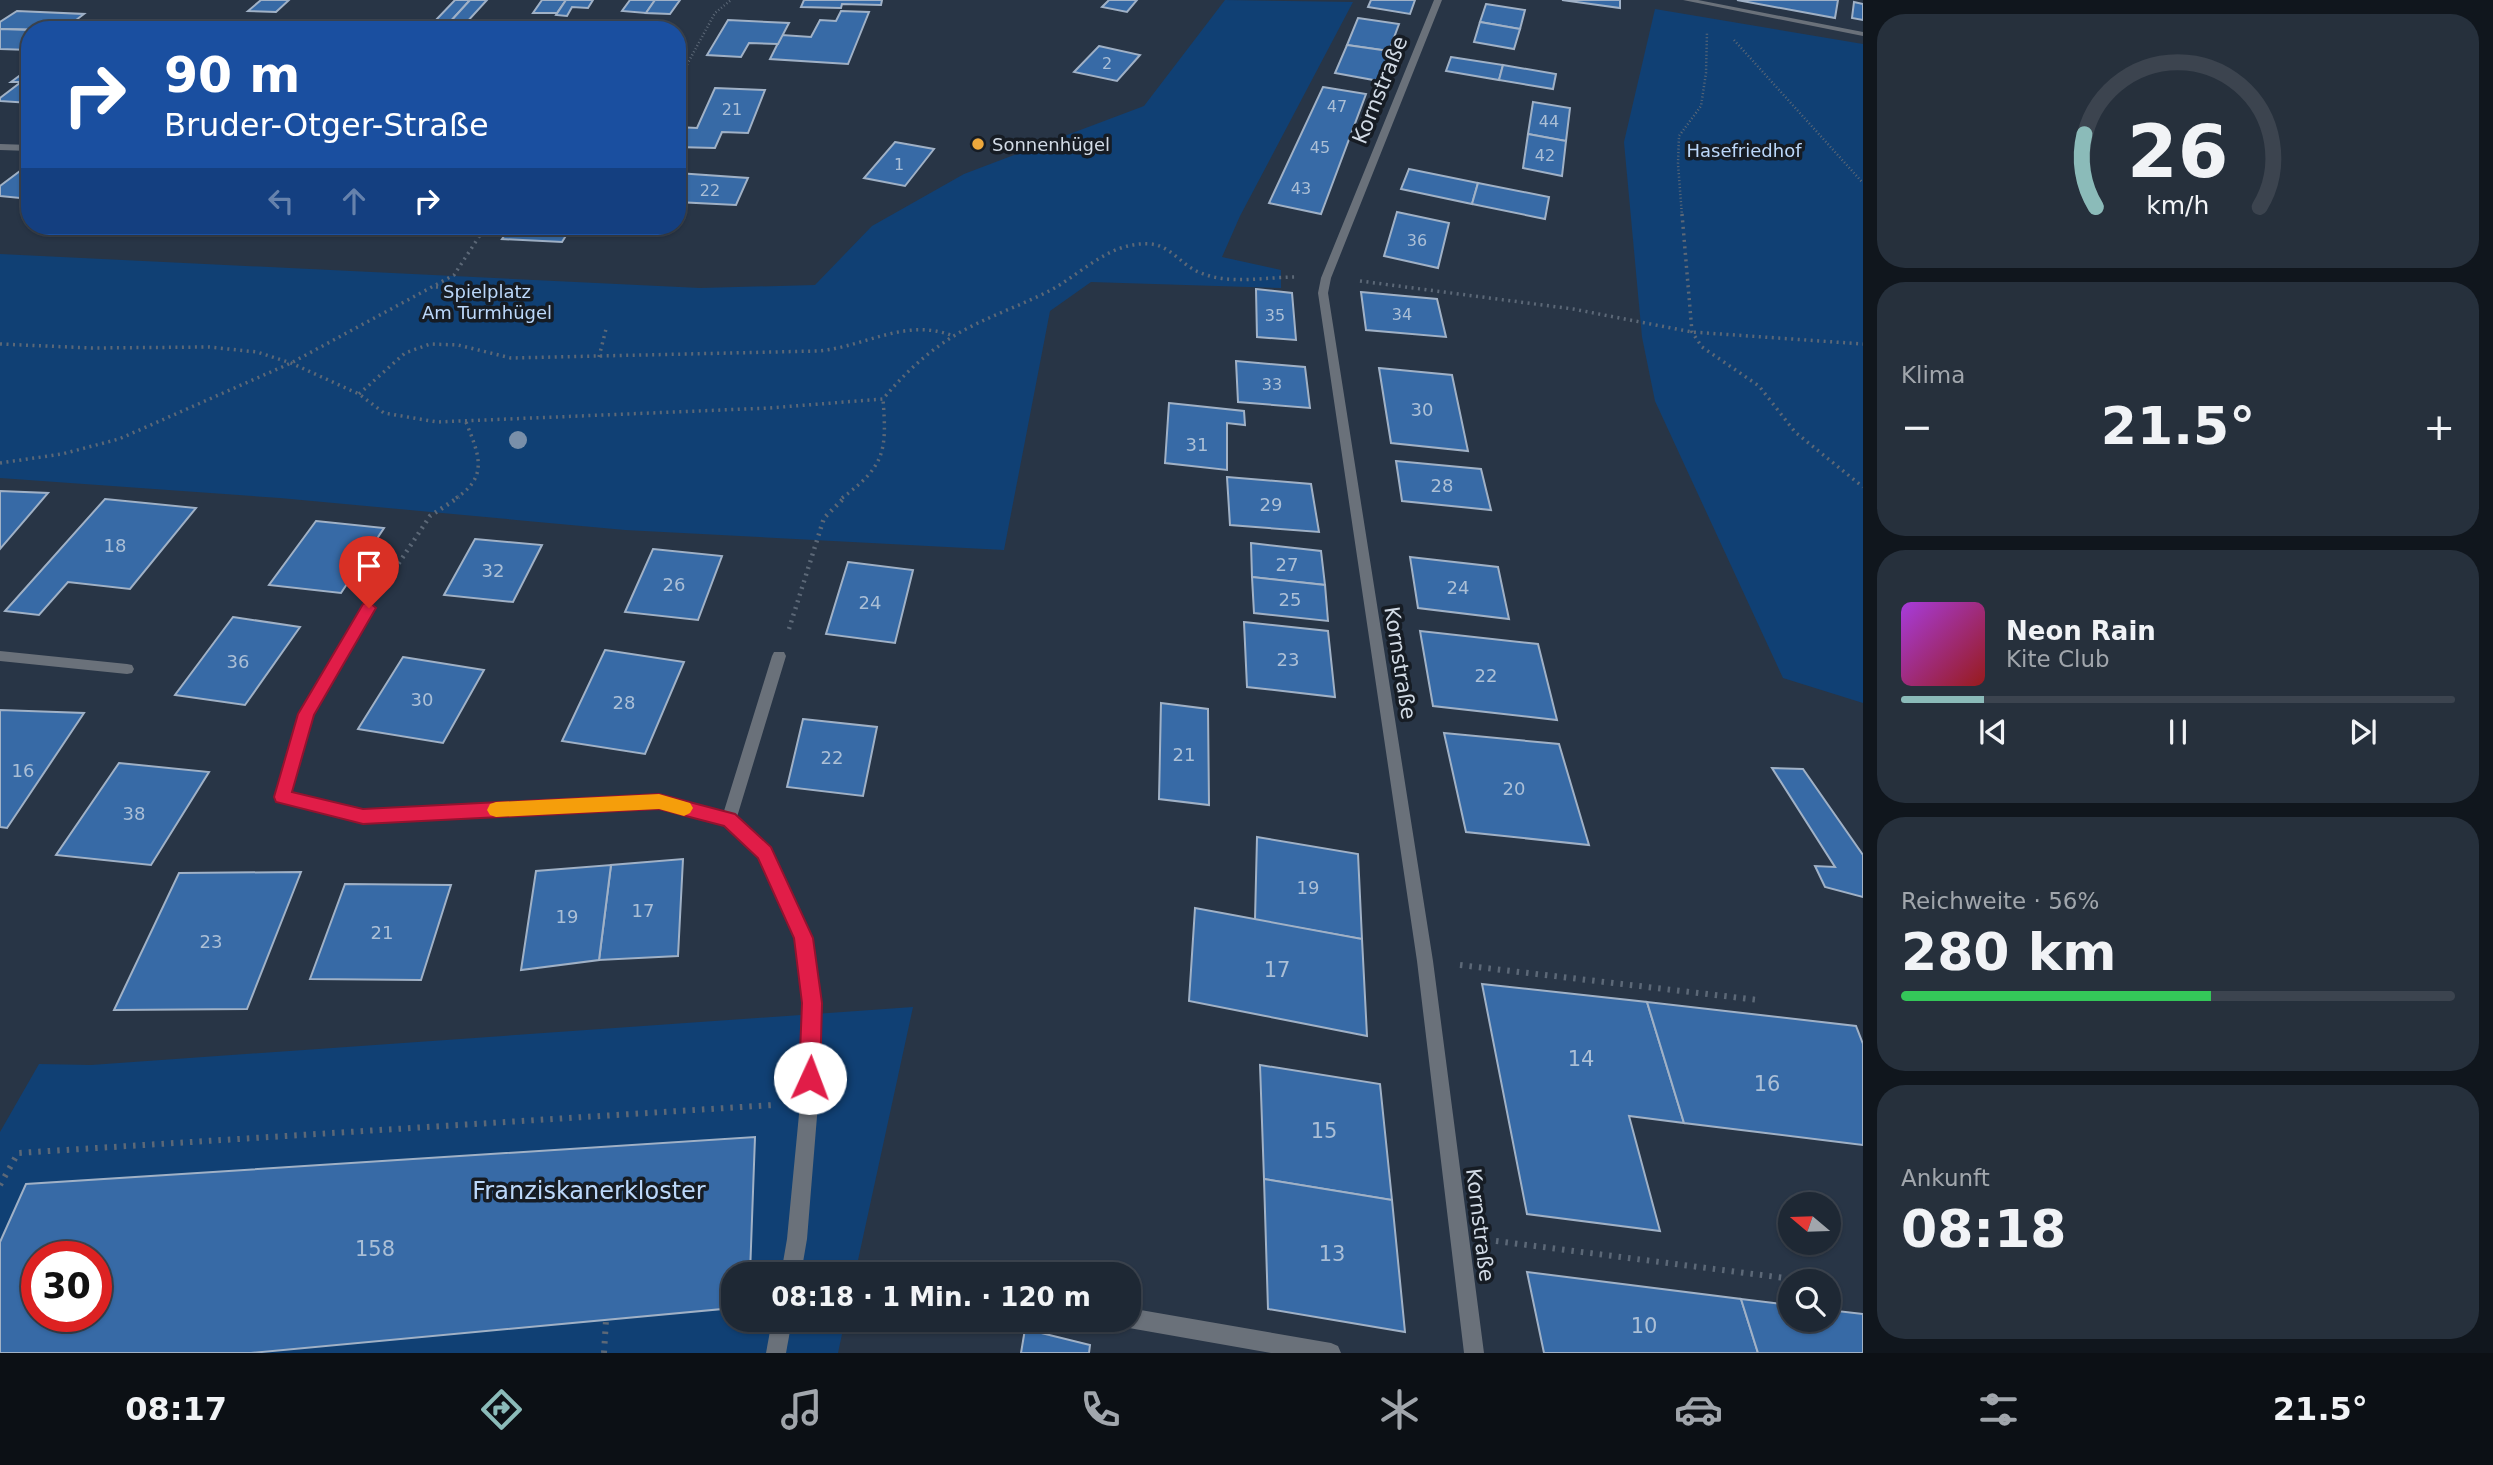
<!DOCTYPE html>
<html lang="de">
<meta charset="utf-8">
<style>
:root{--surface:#1e2834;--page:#26303c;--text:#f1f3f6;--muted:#a1a6ac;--line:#3c444f;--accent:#8bbbb9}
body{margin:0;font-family:"DejaVu Sans",sans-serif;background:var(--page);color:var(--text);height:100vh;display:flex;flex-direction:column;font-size:26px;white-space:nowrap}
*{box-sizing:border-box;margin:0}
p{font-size:23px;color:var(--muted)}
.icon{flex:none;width:38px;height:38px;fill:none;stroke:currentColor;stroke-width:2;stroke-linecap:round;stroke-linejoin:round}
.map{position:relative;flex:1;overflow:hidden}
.drawer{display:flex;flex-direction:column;gap:14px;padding:14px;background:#10161d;width:630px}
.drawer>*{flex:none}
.top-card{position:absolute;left:21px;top:21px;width:665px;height:214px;border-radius:28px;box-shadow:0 2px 5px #0004,0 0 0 2px var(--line);background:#1a4fa0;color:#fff;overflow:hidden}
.needle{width:46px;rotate:289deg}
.fabs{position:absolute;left:1778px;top:1192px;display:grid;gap:14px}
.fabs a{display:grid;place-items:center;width:63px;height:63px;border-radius:50%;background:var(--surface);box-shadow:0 2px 5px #0004,0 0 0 2px var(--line);font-size:35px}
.speed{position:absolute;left:21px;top:1241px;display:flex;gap:14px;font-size:35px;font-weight:700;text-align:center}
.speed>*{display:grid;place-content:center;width:91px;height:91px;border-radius:50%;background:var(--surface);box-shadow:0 2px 5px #0004,0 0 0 2px var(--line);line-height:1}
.speed .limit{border:10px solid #d22;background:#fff;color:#111}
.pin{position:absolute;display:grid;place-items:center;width:60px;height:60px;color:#fff;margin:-72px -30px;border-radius:50% 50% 50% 0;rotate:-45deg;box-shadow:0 0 7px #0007}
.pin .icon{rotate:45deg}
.me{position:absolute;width:77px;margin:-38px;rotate:2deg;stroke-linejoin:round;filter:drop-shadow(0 0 5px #0008)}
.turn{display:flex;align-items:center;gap:24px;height:147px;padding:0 28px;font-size:32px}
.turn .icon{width:91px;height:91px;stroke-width:2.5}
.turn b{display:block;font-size:49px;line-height:60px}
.lanes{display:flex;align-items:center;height:66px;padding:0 28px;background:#0003;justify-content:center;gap:35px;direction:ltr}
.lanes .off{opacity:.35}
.big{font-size:52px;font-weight:800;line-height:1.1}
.drawer .widget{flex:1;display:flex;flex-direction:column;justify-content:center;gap:10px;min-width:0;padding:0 24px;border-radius:28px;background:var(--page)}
.drawer .dial{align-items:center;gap:0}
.dial svg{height:182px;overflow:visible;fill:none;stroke:var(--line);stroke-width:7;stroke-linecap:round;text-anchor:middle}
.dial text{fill:var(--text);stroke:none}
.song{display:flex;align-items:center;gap:21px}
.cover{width:84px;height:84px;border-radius:10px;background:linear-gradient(135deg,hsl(280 70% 55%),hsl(0 70% 35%))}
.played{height:7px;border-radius:4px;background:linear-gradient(90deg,var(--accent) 15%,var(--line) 15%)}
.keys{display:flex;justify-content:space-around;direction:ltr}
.heat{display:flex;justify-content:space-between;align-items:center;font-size:38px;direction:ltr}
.charge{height:10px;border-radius:5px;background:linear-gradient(90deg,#34c759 56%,var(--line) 0)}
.trip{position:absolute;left:721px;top:1262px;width:420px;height:70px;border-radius:28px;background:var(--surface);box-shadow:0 2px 5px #0004,0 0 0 2px var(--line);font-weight:800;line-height:70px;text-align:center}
.tabs{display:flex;height:112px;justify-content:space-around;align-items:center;background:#0c1015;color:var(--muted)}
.tabs .icon{width:49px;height:49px}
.tabs .current{color:var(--accent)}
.tabs b{font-size:32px;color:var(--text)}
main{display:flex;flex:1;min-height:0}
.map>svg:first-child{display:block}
.green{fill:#104074;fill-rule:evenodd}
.building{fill:#376aa6;stroke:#a0b1c6;stroke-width:2;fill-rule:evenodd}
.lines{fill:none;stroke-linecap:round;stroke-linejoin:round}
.path-far3{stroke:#5c6877;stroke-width:2.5;stroke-dasharray:1 2.5;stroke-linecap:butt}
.path-far2{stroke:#5c6877;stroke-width:3.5;stroke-dasharray:2 4.5;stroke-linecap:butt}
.path-far1{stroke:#5c6877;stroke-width:4.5;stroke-dasharray:2 5;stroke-linecap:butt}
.path{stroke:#5c6877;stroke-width:6;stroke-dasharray:2.5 7;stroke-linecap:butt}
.service{fill:#6a717a;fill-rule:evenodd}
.minor{fill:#6a717a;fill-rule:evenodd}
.tertiary{fill:#6a717a;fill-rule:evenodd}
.tree{fill:#798fa9}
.route{fill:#e11d48;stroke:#92132f;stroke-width:2}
.slow{fill:#f59e0b}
.poi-dot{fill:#eda83c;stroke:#161c24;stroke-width:2.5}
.labels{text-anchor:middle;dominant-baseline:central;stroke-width:7;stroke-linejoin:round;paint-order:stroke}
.far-number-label{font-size:16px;fill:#abbfd6}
.far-poi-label{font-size:18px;fill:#d2dbe6;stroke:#161c24;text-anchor:start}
.far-park-label{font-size:18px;fill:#bcd8fa;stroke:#161c24}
.number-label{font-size:18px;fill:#abbfd6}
.street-label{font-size:21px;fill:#d2dbe6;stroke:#161c24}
.near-number-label{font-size:21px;fill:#abbfd6}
.near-park-label{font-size:24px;fill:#bcd8fa;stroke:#161c24}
</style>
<main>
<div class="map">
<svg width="1863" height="1353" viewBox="0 0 1863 1353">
<rect width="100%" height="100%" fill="#283546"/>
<g class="green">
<path d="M1225 0 1353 2 1240 216 1222 257 1281 270V288L1091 282 1050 311 1004 550 625 530 280 498 0 478V254L700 288 815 285 872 226 964 174 1144 106Z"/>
<path d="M1655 9 1863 44V703L1783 678 1655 401 1642 337 1624 142Z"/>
<path d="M913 1007 855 1274H733V1320H845L838 1353H0V1132L39 1064 91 1065ZM37 1256H96V1316H37Z"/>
</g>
<g class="building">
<path d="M261 0H289L276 12 248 11Z"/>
<path d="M455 0H470L450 22H434Z"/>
<path d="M470 0H487L466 23 450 22Z"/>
<path d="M542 0H566L557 13H533Z"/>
<path d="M566 0H593L588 8 572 7 567 16 556 15Z"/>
<path d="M630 0H655L646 13 622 11Z"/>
<path d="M655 0H680L670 14 646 13Z"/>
<path d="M804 0H882L881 5 842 4 841 8 801 7Z"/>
<path d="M1109 0H1137L1127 12 1102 7Z"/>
<path d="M1371 0H1415L1410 14 1368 7Z"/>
<path d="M1562 0H1620V8Z"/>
<path d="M1737 0H1838L1835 18Z"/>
<path d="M1854 2 1863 4V20L1852 18Z"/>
<path d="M1486 4 1525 10 1520 29 1480 22Z"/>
<path d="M17 11 84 14 63 30 0 29V22Z"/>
<path d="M841 11 869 12 848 64 770 59 782 35 811 37 820 20 836 21Z"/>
<path d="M1358 18 1399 24 1389 51 1347 45Z"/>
<path d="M728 20 789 23 778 44 749 43 741 57 707 55Z"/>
<path d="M1480 22 1520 29 1514 49 1474 42Z"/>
<path d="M0 29 30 30V50L0 49Z"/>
<path d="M1347 45 1389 51 1379 81 1335 73Z"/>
<path d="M1099 46 1140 55 1117 81 1074 72Z"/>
<path d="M1451 57 1503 65 1499 80 1446 71Z"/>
<path d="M1503 65 1556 74 1553 89 1499 80Z"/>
<path d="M30 68V103L0 101V98L21 82H11Z"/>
<path d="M1323 87 1366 94 1321 214 1269 203Z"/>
<path d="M715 88 765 90 748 133 722 132 715 148 677 147 678 127 697 128Z"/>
<path d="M1533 102 1570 108 1566 141 1528 134Z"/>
<path d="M1528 134 1566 141 1562 176 1523 168Z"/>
<path d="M895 142 934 149 905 186 864 178Z"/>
<path d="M24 168H30V199L0 196V186Z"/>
<path d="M1409 169 1478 183 1472 204 1401 189Z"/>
<path d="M677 173 748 178 736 205 677 202Z"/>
<path d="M1478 183 1549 197 1545 219 1472 204Z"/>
<path d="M1397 212 1449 223 1438 268 1384 256Z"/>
<path d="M300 226H370L365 233 296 230Z"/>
<path d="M511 226H572L562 242 502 239Z"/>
<path d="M1256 289 1292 293 1296 340 1257 337Z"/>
<path d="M1361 292 1437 299 1446 337 1366 330Z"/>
<path d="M1236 361 1305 367 1310 408 1238 402Z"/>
<path d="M1379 368 1452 375 1468 451 1391 443Z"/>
<path d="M1169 403 1244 411 1245 425 1227 423V470L1165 463Z"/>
<path d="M1396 461 1481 469 1491 510 1402 501Z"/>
<path d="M1227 477 1311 484 1319 532 1230 525Z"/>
<path d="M0 491 48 493 0 549Z"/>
<path d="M105 499 196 508 130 589 68 582 39 615 5 611Z"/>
<path d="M316 521 384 528 341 593 269 585Z"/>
<path d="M475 539 542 545 513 602 444 595Z"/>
<path d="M1251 543 1321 551 1325 585 1252 577Z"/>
<path d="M653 549 722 556 698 620 625 612Z"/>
<path d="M1410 557 1498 567 1509 619 1418 608Z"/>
<path d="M848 562 913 570 895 643 826 634Z"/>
<path d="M1252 577 1325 585 1328 621 1254 613Z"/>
<path d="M233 617 300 627 245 705 175 695Z"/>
<path d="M1244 622 1328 631 1335 697 1247 687Z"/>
<path d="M1420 631 1538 644 1557 720 1433 706Z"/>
<path d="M605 650 684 662 645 754 562 741Z"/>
<path d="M403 657 484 670 443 743 358 729Z"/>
<path d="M1161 703 1208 709 1209 805 1159 799Z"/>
<path d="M0 710 84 713 7 828 0 827Z"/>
<path d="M803 719 877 727 863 796 787 787Z"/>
<path d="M1444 733 1559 744 1589 845 1466 832Z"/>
<path d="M119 763 209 772 151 865 56 855Z"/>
<path d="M1772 768 1803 769 1863 855V897L1825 887 1815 866 1835 867Z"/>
<path d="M1257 837 1358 854 1362 939 1255 920Z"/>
<path d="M683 859 678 956 599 960 611 865Z"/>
<path d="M611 865 599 960 521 970 536 871Z"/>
<path d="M301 872 247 1009 114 1010 179 873Z"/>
<path d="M345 884 451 885 421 980 310 979Z"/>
<path d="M1195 908 1362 939 1367 1036 1189 1001Z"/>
<path d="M1482 984 1647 1002 1684 1123 1629 1116 1660 1231 1527 1214Z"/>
<path d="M1647 1002 1856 1026 1863 1044V1145L1684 1123Z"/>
<path d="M1260 1065 1380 1084 1392 1200 1264 1179Z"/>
<path d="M755 1137 750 1274H733V1308L251 1353H0V1242L26 1184ZM37 1256H96V1316H37Z"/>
<path d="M1264 1179 1392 1200 1405 1332 1268 1309Z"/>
<path d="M1527 1272 1741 1299 1758 1353H1544Z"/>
<path d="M1741 1299 1790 1305V1320H1829V1310L1863 1314V1353H1758Z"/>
<path d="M1025 1329 1090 1345 1089 1353H1021Z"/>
</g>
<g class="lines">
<g class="path-far3">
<path d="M1734 40 1863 183"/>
<path d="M677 83 715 13 731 0"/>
<path d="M1682 216 1678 164 1679 136 1701 106 1706 73 1707 32"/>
</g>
<g class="path-far2">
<path d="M1682 214 1692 332 1702 347 1759 386 1795 432 1863 487"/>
<path d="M1360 281 1573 309 1692 332 1863 344"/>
<path d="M436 287 463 288"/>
<path d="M0 344 92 348 209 347 257 352 291 363 359 394 384 413 437 422 769 408 883 399C907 370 935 345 968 328 995 314 1024 304 1051 290 1084 272 1110 241 1151 244 1171 246 1182 266 1201 273 1230 285 1265 277 1296 277"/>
<path d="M599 357 606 329"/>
<path d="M359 394 405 353 430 344 458 345 511 358 818 351C865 347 906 317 953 336"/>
<path d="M0 463 62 454 119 439 291 363 454 275 486 226"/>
<path d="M456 498C490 476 478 453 466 422"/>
<path d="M842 498C885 466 887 451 883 399"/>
</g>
<g class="path-far1">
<path d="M387 581 430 516 459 497"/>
<path d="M789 629 824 518 845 497"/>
</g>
<g class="path">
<path d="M1460 965 1758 1000"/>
<path d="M0 1185 18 1153 773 1105"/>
<path d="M1496 1241 1808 1281"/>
<path d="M1829 1284 1836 1285"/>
<path d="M604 1353 606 1320"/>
</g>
<path class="service" d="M1129 1308 1331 1343 1338 1346 1341 1353H1271L1129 1328 1122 1325 1119 1320H1129Z"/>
<g class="minor">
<path d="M1434 0H1442L1331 278 1328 293 1433 961 1484 1353H1464L1417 961 1318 293 1321 278Z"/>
<path d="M0 144 30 145V151L0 150Z"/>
<path d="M369 603 376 608 313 715 291 793 363 809 659 795 724 811 772 656 774 652H784L786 656 737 817 771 848 809 932 821 1003 818 1104 807 1239 801 1274H781L787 1239 800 1104 803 1003 795 938 759 858 724 825 659 809 363 823 277 802 274 797 299 714 364 604Z"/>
<path d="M0 651 127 664 132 665 134 669 132 673 127 674 0 661Z"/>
<path d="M772 1320H792L786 1353H766Z"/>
</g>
<path class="tertiary" d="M1683 0H1698L1863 32V36Z"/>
</g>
<circle class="tree" cx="518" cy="440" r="9"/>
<path class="route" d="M369 602 376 608 314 715 292 792 363 809 659 794 735 814 771 847 813 938 822 1003 820 1078 817 1086 810 1089 802 1086 799 1078 802 1003 794 938 758 858 724 826 659 809 363 824 276 802 274 797 298 714 363 604Z"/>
<path class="slow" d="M659 794 690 803 693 808 690 813 684 816 659 809 496 817 490 815 487 810 490 804 496 802Z"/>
<circle class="poi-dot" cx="978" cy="144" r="7"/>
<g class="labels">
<g class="far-number-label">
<text x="1107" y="63">2</text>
<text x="1337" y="106">47</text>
<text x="732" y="109">21</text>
<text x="1549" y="121">44</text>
<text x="1320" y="147">45</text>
<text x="1545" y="155">42</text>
<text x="899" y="164">1</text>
<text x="1301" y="188">43</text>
<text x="710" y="190">22</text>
<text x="1417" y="240">36</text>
<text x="1402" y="314">34</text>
<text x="1275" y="315">35</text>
<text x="1272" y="384">33</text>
</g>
<g class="far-poi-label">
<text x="992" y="144">Sonnenhügel</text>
</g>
<g class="far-park-label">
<text x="1744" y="150">Hasefriedhof</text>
<text x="487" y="291">Spielplatz<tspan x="487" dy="21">Am Turmhügel</tspan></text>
</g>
<g class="number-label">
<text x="1422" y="409">30</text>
<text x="1197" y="444">31</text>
<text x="1442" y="485">28</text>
<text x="1271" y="504">29</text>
<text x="115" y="545">18</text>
<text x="1287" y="564">27</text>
<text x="493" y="570">32</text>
<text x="674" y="584">26</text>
<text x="1458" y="587">24</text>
<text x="1290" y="599">25</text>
<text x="870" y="602">24</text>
<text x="1288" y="659">23</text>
<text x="238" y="661">36</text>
<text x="1486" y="675">22</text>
<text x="422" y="699">30</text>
<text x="624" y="702">28</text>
<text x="1184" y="754">21</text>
<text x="832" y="757">22</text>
<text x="23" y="770">16</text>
<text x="1514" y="788">20</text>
<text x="134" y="813">38</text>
<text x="1308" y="887">19</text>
<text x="643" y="910">17</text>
<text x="567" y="916">19</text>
<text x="382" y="932">21</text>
<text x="211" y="941">23</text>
</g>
<g class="street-label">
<text transform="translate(1380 90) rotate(-68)">Kornstraße</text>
<text transform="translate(1400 663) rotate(81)">Kornstraße</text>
<text transform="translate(1480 1225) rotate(83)">Kornstraße</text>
</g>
<g class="near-number-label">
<text x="1277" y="970">17</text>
<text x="1581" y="1059">14</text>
<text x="1767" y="1084">16</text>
<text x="1324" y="1131">15</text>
<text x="375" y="1249">158</text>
<text x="1332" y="1254">13</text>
<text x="1644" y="1326">10</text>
</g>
<g class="near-park-label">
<text x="589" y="1191">Franziskanerkloster</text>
</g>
</g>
</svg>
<div class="fabs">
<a><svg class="needle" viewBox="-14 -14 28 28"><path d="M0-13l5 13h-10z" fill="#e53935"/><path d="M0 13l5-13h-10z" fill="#a1a6ac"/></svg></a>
<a><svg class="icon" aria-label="search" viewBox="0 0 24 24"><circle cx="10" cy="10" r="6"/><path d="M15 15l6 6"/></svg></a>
</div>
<div class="speed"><div class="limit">30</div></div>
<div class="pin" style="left:369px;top:608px;background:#d93025"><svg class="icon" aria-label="arrive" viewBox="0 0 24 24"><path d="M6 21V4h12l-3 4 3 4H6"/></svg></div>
<svg class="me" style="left:810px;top:1078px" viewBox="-20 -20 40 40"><circle r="19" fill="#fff"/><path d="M0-13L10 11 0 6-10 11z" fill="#e11d48"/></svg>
<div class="trip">08:18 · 1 Min. · 120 m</div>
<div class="top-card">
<div class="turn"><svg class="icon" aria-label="right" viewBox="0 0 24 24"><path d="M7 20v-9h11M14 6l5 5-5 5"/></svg><div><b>90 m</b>Bruder-Otger-Straße</div></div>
<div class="lanes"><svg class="icon off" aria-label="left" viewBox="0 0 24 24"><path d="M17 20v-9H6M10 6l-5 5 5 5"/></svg><svg class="icon off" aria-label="ahead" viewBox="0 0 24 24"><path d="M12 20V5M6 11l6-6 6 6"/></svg><svg class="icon" aria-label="right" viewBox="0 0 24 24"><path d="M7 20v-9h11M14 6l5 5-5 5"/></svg></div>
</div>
</div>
<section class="drawer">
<div class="widget dial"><svg viewBox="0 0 100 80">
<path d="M14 69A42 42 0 1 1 86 69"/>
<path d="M14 69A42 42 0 0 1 9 37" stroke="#8bbbb9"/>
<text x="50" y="56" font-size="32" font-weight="700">26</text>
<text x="50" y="72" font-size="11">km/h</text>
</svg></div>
<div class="widget"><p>Klima</p>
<div class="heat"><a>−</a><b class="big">21.5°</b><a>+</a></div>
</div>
<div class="widget">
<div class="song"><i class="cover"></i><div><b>Neon Rain</b><p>Kite Club</p></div></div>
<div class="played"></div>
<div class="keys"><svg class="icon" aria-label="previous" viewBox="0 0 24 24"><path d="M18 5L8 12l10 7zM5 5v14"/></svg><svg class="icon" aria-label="pause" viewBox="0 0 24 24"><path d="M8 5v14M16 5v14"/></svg><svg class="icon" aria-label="next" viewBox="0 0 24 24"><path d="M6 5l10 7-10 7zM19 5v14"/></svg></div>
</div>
<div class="widget"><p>Reichweite · 56%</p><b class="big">280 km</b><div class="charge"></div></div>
<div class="widget"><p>Ankunft</p><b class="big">08:18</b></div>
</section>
</main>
<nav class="tabs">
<b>08:17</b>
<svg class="icon current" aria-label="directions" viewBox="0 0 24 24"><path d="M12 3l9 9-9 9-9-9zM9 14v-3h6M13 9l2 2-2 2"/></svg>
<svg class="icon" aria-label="music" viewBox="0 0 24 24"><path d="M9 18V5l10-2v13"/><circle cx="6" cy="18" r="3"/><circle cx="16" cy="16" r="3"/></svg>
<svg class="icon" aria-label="phone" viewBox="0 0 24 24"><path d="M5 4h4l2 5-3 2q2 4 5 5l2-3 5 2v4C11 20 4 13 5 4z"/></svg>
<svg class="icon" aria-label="climate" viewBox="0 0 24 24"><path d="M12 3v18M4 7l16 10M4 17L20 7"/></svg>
<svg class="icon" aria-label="car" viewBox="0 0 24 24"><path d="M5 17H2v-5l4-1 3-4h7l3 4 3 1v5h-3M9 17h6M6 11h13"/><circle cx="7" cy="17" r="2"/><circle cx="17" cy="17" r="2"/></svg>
<svg class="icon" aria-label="filters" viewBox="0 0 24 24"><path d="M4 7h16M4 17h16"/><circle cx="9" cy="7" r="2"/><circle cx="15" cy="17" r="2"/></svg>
<b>21.5°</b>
</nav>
